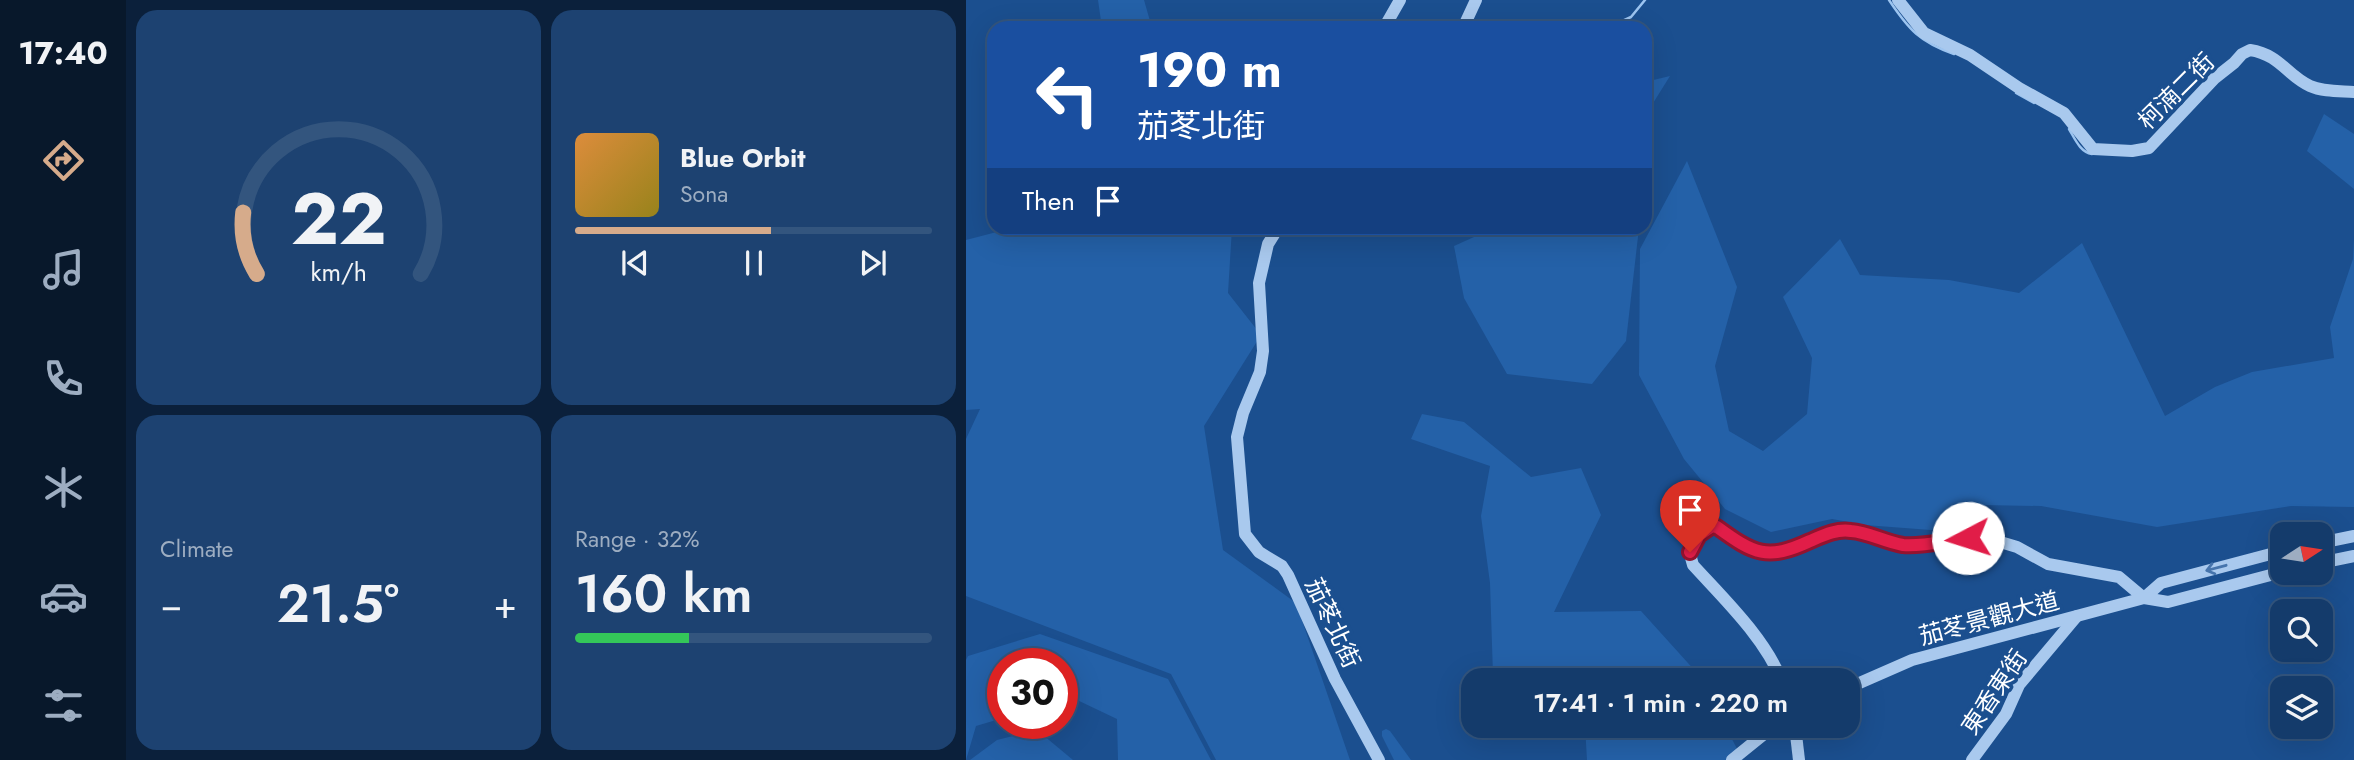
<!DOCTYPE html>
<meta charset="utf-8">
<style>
:root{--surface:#143b6b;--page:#1d4271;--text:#f1f3f6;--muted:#9dadc1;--line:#33557e;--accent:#d6ab8b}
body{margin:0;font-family:Jost,"Noto Sans TC",sans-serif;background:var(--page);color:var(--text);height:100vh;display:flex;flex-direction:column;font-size:26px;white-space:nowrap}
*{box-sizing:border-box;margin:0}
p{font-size:23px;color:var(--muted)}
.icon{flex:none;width:38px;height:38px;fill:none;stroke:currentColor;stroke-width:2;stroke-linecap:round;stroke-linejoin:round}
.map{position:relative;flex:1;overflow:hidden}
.side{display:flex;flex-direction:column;gap:10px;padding:10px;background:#0b203b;width:840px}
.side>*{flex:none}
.hud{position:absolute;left:21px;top:21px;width:665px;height:214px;border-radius:21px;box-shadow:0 7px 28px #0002,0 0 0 2px var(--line);background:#1a4fa0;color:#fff;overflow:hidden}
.needle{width:46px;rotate:78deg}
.buttons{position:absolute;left:1304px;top:522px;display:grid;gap:14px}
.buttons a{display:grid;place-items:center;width:63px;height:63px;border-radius:14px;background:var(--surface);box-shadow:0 7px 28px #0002,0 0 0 2px var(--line);font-size:35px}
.speed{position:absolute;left:21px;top:648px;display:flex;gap:14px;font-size:35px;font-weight:700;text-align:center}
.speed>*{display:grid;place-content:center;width:91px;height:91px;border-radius:50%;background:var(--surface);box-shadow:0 7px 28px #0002,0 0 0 2px var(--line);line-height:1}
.speed .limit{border:10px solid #d22;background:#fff;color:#111}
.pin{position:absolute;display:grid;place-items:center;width:60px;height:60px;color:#fff;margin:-72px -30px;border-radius:50% 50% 50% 0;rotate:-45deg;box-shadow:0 0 7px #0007}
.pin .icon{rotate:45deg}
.me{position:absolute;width:77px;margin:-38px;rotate:265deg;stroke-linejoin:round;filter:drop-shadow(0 0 5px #0008)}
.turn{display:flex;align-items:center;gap:24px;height:147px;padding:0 35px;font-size:32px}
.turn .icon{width:91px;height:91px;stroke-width:2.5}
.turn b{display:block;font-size:49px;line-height:60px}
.then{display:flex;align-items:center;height:66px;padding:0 35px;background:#0003;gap:14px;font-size:26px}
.big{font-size:52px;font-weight:600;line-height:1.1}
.side .widget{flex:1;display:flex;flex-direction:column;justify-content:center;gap:10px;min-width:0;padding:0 24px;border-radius:21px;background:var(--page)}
.side .dial{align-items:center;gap:0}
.dial svg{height:182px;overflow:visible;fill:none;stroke:var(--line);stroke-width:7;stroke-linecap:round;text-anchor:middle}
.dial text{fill:var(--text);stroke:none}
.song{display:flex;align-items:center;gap:21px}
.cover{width:84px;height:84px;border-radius:10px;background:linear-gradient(135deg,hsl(30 70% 55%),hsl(50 70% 35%))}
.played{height:7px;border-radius:4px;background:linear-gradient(90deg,var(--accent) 55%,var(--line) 55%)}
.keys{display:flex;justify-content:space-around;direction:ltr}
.heat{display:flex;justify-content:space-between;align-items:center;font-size:38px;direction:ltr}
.charge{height:10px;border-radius:5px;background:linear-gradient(90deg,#34c759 32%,var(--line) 0)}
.side .tiles{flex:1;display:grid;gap:10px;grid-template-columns:repeat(2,1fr)}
.trip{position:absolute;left:495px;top:668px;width:399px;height:70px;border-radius:21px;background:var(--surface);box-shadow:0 7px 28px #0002,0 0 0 2px var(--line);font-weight:600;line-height:70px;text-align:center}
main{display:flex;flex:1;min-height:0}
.tabs{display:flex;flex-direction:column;width:126px;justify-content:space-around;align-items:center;background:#08182b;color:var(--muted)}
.tabs .icon{width:49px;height:49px}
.tabs .active{color:var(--accent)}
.tabs b{font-size:32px;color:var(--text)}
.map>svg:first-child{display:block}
.green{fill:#2461a8}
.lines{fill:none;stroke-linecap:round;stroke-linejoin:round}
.stream{stroke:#9cc4f0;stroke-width:2.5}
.minor{stroke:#a9c9ee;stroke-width:12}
.oneway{stroke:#4674ac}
.route-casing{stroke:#92132f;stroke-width:18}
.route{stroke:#e11d48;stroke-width:12}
.labels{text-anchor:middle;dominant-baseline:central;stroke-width:7;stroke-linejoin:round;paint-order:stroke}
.street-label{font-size:24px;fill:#fff;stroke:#1b4f8f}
</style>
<main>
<nav class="tabs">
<b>17:40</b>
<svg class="icon active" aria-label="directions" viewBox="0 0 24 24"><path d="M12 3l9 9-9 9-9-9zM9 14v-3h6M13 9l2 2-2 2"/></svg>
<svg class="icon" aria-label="music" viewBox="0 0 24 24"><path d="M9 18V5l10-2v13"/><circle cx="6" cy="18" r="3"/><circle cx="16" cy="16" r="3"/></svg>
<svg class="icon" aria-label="phone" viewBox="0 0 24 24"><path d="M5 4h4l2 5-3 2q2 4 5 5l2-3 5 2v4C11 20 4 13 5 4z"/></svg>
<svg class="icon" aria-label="climate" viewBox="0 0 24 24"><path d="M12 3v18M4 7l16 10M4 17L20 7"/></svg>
<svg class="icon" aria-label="car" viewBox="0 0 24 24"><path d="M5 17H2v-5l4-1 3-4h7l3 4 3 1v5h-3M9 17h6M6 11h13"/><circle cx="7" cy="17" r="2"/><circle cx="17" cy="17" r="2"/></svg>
<svg class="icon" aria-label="filters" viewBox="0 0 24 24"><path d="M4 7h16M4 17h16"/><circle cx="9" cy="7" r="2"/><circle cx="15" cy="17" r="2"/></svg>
</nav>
<section class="side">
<div class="tiles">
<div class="widget dial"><svg viewBox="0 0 100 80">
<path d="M14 69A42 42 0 1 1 86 69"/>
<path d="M14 69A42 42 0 0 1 8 42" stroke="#d6ab8b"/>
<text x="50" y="56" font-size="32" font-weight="700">22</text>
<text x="50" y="72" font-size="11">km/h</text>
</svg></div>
<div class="widget">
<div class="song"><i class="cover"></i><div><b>Blue Orbit</b><p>Sona</p></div></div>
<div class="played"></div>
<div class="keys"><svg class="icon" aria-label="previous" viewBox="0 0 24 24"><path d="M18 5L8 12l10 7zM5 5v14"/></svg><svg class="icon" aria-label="pause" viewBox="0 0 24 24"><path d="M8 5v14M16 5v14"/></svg><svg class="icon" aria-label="next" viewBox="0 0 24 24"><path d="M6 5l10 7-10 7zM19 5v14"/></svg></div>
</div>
<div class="widget"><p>Climate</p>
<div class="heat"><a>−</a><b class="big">21.5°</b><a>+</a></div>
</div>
<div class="widget"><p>Range · 32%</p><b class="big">160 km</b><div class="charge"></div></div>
</div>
</section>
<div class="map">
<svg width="1388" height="760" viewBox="0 0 1388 760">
<rect width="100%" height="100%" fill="#1b4f8f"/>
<g class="green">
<path d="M132 0H178L186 28H136Z"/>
<path d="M704 76 679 116V82Z"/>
<path d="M1358 114 1388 134V189L1341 151Z"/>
<path d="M721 161 771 287 749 366 763 431 797 451 841 414 846 358 817 297 874 239 894 275 983 280 1053 293 1116 243 1199 416 1249 387 1286 372 1368 358 1364 327 1387 259 1388 239V507L1325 506 1191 527 1075 506 1016 505 978 531 899 525 866 519 805 532 759 509 718 459 673 375 674 249Z"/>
<path d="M46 228H266L262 293 295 335 238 426 257 550 330 603 384 760H250L205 674 0 596V439L14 409 0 410V240Z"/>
<path d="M528 228H673L660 341 626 384 541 374 498 298 488 246Z"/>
<path d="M456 414 498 422 565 477 615 468 635 515 588 612 675 611 731 673 735 681H548L527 675 524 583 515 516 524 466 445 439Z"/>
<path d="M74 634 202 679 245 760H152L151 719 109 699 96 702V663H37V718L10 726 0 760V660L2 656Z"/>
<path d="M619 726H759L777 760H621Z"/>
<path d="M420 729 424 731 445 760H428L416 736V731Z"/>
<path d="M71 730 107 760H4L31 740Z"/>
</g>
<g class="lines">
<g class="stream">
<path d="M923 0C943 30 954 42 988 54"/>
<path d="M641 28 665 17 679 0"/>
<path d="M1050 93 1068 103"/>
<path d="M1103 129C1109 139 1114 152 1126 154"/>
</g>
<g class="minor">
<path d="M932 0 958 33 1004 55 1053 88 1098 113 1127 149 1166 151 1183 148 1249 78 1268 63 1276 54 1284 50C1315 55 1320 75 1344 86 1357 92 1374 91 1388 92"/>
<path d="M418 28 434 0"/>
<path d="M497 28 510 0"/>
<path d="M312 228 302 244 293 283 297 351 294 372 277 413 271 437 279 534 293 552 316 566 322 575 369 679 413 760"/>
<path d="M1354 543 1388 536"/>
<path d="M1354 563 1388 556"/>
<path d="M1178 598 1195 583 1316 551"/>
<path d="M816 681C798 637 758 599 727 565 720 546 731 535 746 526L751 527 786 550 806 553 829 548 869 531H888L915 541 940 545 1002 538H1021L1051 547 1082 564 1153 577 1178 598"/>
<path d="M882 688 946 660 1178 598 1202 602 1316 572"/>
<path d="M829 726 833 760"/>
<path d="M766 760 808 726"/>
<path d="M1006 760 1040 714 1053 685 1111 616"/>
</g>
</g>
<defs><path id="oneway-shaft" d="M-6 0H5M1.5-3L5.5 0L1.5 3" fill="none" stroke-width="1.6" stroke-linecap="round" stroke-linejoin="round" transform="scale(1.75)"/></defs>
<use class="oneway" href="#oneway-shaft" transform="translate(1250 568) rotate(165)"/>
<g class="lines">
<defs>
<path id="route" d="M724 552 733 535 746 526 751 527C788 554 801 561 844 541 858 535 870 529 885 531 902 532 919 542 937 545 957 547 981 540 1002 538"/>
</defs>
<use href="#route" class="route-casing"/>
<use href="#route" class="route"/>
</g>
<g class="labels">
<g class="street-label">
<text transform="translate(1210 91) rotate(-45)">柯湳二街</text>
<text transform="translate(1023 618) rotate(-15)">茄苳景觀大道</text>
<text transform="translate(367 623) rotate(65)">茄苳北街</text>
<text transform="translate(1028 692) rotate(-56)">東香東街</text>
</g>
</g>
</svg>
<div class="buttons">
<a><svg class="needle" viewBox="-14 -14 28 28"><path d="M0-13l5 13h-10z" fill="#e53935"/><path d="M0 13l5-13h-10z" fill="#9dadc1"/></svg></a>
<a><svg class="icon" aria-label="search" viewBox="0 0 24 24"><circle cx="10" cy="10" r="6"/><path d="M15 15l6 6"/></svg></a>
<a><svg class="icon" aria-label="layers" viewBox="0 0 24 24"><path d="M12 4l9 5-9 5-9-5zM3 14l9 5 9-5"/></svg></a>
</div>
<div class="speed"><div class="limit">30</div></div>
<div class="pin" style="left:724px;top:552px;background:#d93025"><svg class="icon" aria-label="arrive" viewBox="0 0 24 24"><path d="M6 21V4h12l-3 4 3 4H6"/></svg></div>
<svg class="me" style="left:1002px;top:538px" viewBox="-20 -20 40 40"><circle r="19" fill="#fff"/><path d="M0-13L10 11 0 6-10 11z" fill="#e11d48"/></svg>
<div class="trip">17:41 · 1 min · 220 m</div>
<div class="hud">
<div class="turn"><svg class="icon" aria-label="left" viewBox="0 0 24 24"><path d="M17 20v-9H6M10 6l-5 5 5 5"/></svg><div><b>190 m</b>茄苳北街</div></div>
<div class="then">Then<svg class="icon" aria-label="arrive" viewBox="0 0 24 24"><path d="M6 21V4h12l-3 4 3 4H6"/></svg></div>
</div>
</div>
</main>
